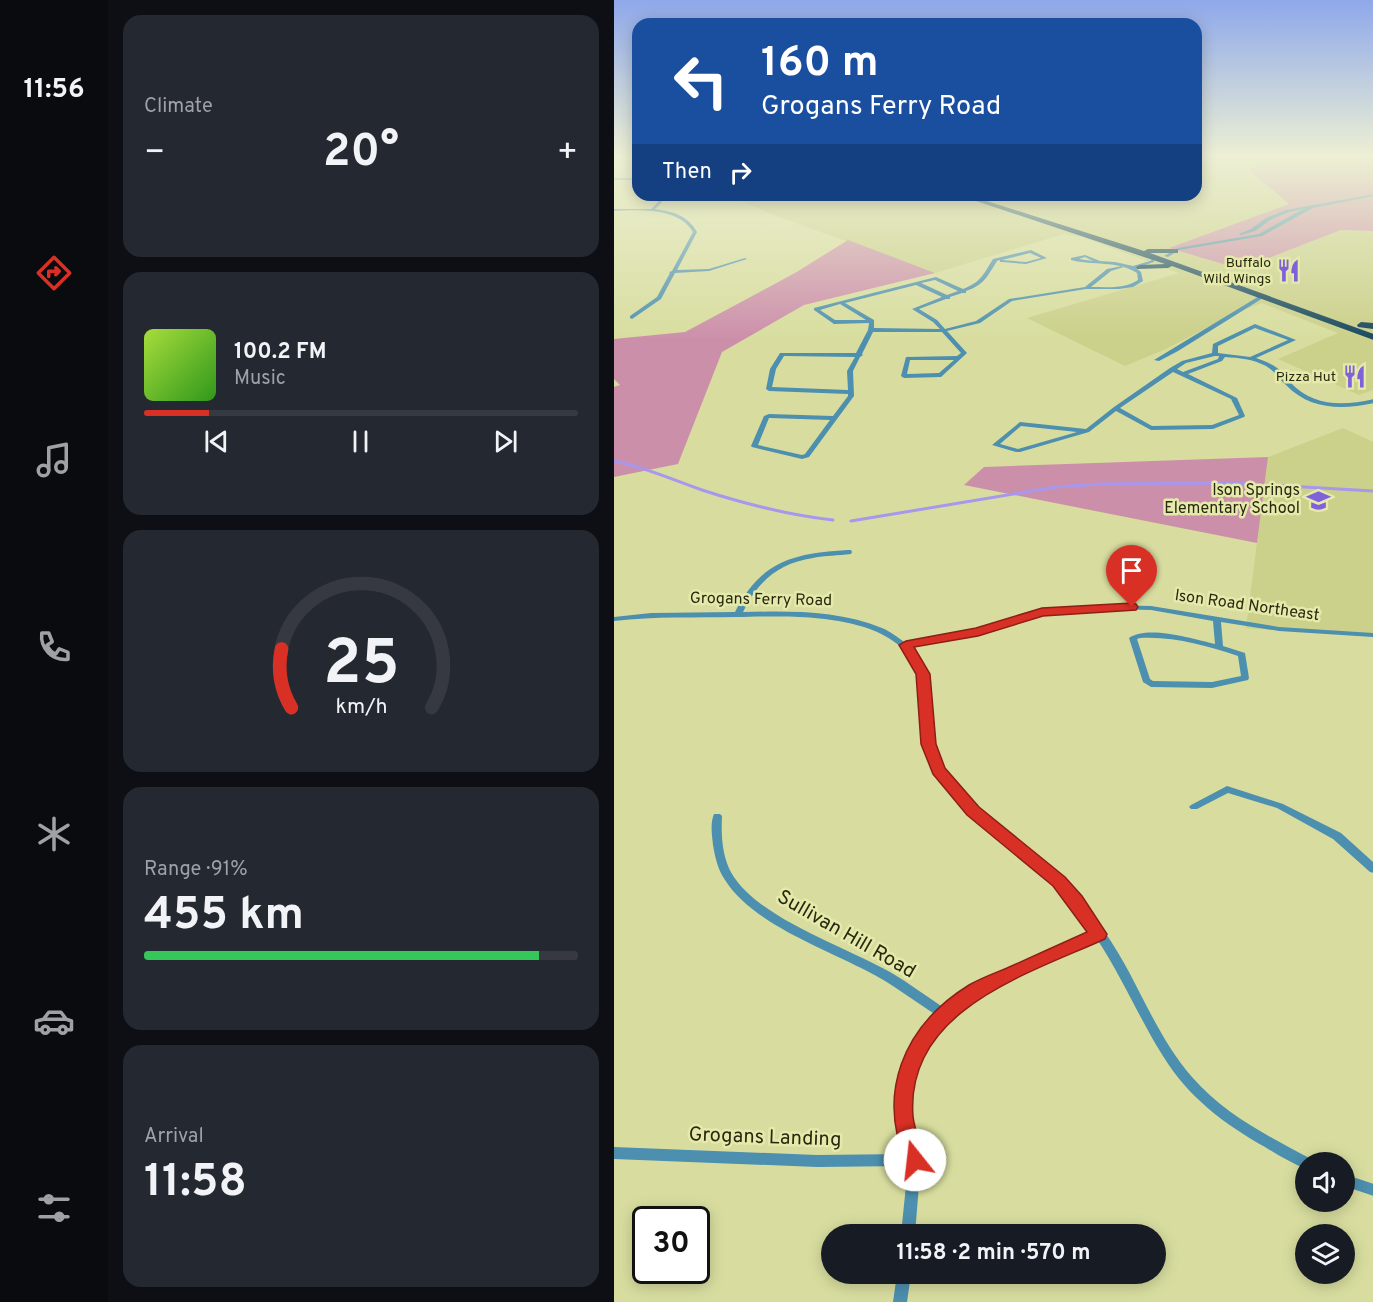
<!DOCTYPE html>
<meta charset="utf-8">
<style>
:root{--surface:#171b24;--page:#242831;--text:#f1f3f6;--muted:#9ea1a6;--line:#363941;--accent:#d93025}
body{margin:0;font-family:Overpass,sans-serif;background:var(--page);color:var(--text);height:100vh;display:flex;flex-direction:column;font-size:22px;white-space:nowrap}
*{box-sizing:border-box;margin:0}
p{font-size:20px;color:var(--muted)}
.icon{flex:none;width:33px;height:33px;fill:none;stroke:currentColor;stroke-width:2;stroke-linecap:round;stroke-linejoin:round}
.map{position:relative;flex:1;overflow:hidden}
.sheet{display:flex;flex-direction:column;gap:15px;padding:15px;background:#0d0f14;width:506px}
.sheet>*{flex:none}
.hud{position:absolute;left:18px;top:18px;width:570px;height:183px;border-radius:18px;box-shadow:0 3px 15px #0003;background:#1a4fa0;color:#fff;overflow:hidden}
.buttons{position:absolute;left:681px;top:1152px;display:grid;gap:12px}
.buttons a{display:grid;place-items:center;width:60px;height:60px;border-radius:50%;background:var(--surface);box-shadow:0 3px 15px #0003;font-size:30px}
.speed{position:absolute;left:18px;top:1206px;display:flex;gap:12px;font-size:30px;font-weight:700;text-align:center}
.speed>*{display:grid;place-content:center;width:78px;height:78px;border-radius:50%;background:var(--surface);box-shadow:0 3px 15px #0003;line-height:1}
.speed .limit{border:3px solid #111;border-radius:9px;background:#fff;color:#111}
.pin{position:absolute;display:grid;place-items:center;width:51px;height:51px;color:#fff;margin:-62px -26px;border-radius:50% 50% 50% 0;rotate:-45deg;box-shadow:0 0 6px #0007}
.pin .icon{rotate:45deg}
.me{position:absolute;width:66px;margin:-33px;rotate:344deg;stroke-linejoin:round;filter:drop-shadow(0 0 4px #0008)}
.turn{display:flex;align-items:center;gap:21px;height:126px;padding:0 30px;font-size:27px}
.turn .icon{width:78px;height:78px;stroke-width:2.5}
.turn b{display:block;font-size:42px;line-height:51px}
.then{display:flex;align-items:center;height:57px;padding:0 30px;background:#0003;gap:12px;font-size:22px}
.big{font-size:45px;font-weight:700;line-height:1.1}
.sheet .card{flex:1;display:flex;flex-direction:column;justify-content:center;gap:9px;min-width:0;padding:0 21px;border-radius:18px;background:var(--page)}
.sheet .dial{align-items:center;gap:0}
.dial svg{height:156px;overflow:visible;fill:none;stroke:var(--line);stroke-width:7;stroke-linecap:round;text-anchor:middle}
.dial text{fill:var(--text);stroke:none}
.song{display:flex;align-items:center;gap:18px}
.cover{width:72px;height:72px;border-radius:9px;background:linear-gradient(135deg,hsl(80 70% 55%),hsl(110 70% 35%))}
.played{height:6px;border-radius:3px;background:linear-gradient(90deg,var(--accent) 15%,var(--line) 15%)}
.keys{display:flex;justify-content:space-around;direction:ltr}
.heat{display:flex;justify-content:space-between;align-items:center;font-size:33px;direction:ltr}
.charge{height:9px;border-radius:4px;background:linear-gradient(90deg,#34c759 91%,var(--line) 0)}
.trip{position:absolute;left:207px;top:1224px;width:345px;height:60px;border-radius:30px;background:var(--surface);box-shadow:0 3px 15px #0003;font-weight:700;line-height:60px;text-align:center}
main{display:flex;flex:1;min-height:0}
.menu{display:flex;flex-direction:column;width:108px;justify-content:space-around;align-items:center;background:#090b0e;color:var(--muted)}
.menu .icon{width:42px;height:42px}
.menu .selected{color:var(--accent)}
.menu b{font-size:27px;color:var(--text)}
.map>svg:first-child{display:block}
.built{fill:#cbd08a}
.green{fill:#cc8faa}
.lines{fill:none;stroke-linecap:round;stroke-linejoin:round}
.stream{stroke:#a797ed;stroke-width:3}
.minor{fill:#4d8faf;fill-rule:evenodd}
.primary{fill:#1b4a60;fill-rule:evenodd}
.route{fill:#d93025;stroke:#8d1f18;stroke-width:1.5}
.labels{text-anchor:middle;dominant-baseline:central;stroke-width:5;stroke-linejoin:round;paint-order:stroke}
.far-poi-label{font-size:14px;fill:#282910;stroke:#e5eaab;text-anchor:end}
.poi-label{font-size:16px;fill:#282910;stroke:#e5eaab;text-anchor:end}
.street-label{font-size:16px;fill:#282910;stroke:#e5eaab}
.near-street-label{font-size:20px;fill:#282910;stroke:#e5eaab}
</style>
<main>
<nav class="menu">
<b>11:56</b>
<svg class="icon selected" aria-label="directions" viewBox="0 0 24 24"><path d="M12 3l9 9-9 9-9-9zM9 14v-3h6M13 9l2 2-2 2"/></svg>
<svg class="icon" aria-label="music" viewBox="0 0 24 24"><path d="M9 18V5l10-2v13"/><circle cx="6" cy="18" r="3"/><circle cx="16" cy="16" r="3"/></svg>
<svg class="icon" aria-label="phone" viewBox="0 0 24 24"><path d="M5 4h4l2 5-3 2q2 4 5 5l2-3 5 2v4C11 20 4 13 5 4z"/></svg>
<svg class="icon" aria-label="climate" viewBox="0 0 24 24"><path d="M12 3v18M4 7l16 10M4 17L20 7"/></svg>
<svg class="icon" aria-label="car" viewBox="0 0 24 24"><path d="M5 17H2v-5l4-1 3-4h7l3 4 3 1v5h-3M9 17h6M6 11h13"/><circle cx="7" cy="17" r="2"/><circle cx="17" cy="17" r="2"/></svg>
<svg class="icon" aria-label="filters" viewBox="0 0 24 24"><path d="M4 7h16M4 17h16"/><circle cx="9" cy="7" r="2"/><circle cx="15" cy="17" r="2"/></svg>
</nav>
<section class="sheet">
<div class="card"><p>Climate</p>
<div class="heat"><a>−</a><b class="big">20°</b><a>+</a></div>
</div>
<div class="card">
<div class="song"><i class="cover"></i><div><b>100.2 FM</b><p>Music</p></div></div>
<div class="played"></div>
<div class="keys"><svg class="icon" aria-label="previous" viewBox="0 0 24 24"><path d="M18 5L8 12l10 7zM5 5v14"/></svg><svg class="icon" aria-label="pause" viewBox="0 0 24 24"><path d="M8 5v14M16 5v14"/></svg><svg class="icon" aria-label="next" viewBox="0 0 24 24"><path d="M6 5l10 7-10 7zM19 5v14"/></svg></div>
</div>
<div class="card dial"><svg viewBox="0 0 100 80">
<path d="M14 69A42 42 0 1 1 86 69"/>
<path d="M14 69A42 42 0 0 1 9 39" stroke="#d93025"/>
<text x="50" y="56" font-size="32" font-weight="700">25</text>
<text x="50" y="72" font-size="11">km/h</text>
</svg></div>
<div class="card"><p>Range · 91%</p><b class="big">455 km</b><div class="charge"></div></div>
<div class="card"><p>Arrival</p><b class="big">11:58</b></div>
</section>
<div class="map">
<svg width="760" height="1302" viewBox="0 0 760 1302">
<rect width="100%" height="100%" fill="#d8dd9f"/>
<g class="built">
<path d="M582 156H691L687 157 675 204 556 248 626 269 727 230 759 231V390L745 395 664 359 724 333 648 303 617 315 552 349 511 366 413 318 565 273 468 237 450 234 321 273 165 217 114 195H582Z"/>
<path d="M729 428 759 442V636L632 628 654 457Z"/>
</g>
<g class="green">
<path d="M691 156H759V231L727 230 626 269 555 248 675 204 635 170 651 161Z"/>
<path d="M234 240 321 273 190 305 108 352 64 464 0 477V387L6 385 0 379V339L71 332 181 273Z"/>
<path d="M654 457 643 543 350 485 370 467Z"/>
</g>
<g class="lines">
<g class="stream">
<path d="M0 461C31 467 59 480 88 490 131 504 174 515 219 520"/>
<path d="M237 521 442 487 487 484 619 483 760 491"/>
</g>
<g class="minor">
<rect x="0" y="178" width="24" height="2"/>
<path d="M760 194V196L699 208 648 236 565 250 554 257 550 256 564 248 645 234 689 209 675 212 656 220 641 231 627 235 625 234 637 229 652 218 672 210Z"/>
<path d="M42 195H46L48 202 41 209C60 212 73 215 83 232L63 270 95 269 131 258 133 259 95 271 61 273 47 299 18 319 16 318V316L43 297 56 273 55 272 58 271 79 232C64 207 26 210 0 211V209H37L44 202Z"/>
<path d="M417 250 433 258 412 264 388 262H386V260L383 261C373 277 370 285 352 291V293H348L336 297V299H332L305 309 323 320 331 329 362 321 395 299 471 287 493 269 508 266 510 267 497 271 477 287C493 287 511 289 524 280L523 273C503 260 479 266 457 260V258L471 255 486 261 501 262 519 266 536 261 538 259H540V262L522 268 527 272 529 281 519 287 505 289H472L398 301 366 323 333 331 353 353 327 377 290 378 287 376 292 357 343 356 347 353 328 332H259L248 354 249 355 246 357 239 371 240 396 195 457 188 459 138 447 137 446 150 416 155 414 219 416 234 396V394L155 391 152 389 156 369 166 353H242L254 330 255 323 220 324 200 310V308L322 277 349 289C367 282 369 275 379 259ZM416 253 427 258 412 262 388 260ZM471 257 479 261 465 259ZM321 280 344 291 333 295 307 283ZM302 285 328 297 298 309 319 322 326 329 260 328V320L231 303ZM226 304 252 320H221L206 310ZM170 356 241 357 233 371 234 390 158 387 162 369ZM296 360H340L325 373 293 374ZM155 418H156L216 420 191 454 188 455 144 445Z"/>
<path d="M647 295 649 296V298L564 351 545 361 540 360Z"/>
<path d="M641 324 682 340 642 358C651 361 660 365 667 371 670 374 672 379 676 382 699 407 729 406 760 399V403C728 410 696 410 672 385 664 378 662 372 652 366 639 359 625 358 611 357L608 361 574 374 623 398 631 416 630 417 599 429 537 430 502 411 475 432 406 452H402L378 445 406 422 472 429 500 407 556 368 568 361 598 353 599 344ZM641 328 674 340 636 357 604 353V346ZM601 356H605L604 359 569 372 563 369 572 363ZM559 372 617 399 625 415 598 425 538 426 506 408ZM407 426 463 432 404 449 386 444Z"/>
<path d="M234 550H237L238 552 237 554C224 556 212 555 199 558 165 563 144 581 129 612 175 611 224 610 268 628 276 631 284 638 292 643L363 630 428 610 493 605 537 606 665 627 760 633V637L665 631 607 622 609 646 631 653 635 678 634 680 598 688 537 687 529 682 515 638C534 625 579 639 601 644L599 621 537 610 493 609 429 614 364 634 295 647C303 657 310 665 314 678 322 709 312 746 332 774 366 822 426 851 465 897 484 920 501 946 515 972 534 1008 551 1046 578 1077 610 1114 654 1136 697 1159L698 1162H692V1169C677 1163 664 1155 651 1147 610 1124 574 1097 549 1056 525 1018 508 977 483 939L367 993 334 1017 305 1056 297 1084 295 1117 307 1160 301 1234H287L294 1166 203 1167 0 1159V1147L203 1155 293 1154 283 1117 285 1084 296 1050 322 1015C299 1000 277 983 253 971 209 948 138 923 111 880 104 870 101 857 99 845 98 835 96 823 100 814H106L108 816C107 835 108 857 118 874 144 918 232 947 276 972 295 983 312 996 330 1008L359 987 478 932C463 909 446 888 425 870 392 840 350 815 324 778 299 740 319 697 300 663 270 611 175 616 123 617 82 618 41 616 0 621V617L37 613 121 612C147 561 180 553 234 550ZM526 638C559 636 594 646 624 656L627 676 598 682 539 681 536 679 523 639Z"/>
<path d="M613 786 669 804 727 833 760 863V873L756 872 719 839 663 808 614 793 583 809H577L575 807 577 805Z"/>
<path d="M730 1174 760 1184V1196L730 1186Z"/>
<path d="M283 1274H297L293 1302H279Z"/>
</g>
<g class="primary">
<path d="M344 195H354L530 251 534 249H564V253H536L760 334V340L558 266 554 268 523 269 522 267 526 265 551 264Z"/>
<path d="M747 322 760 323V329L744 327 743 325Z"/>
</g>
</g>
<linearGradient id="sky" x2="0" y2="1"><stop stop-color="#8ea8ea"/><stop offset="0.46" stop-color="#edf0d4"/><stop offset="1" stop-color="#edf0d4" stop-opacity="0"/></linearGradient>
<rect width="760" height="339" fill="url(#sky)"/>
<path class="route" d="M518 603 522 604 524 607 522 610 429 616 364 636 300 647 316 674 322 744 331 768 365 807 451 877 468 896 493 934 491 939C414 974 291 1010 299 1116 300 1130 308 1146 312 1160L309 1167 301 1170 294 1167C261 1094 289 1026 355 985 367 978 381 973 393 968 420 956 446 944 473 932L439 886 353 815 319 774 307 744 302 674 285 645 292 641 362 628 428 608Z"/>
<defs>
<symbol id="restaurant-bare" viewBox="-9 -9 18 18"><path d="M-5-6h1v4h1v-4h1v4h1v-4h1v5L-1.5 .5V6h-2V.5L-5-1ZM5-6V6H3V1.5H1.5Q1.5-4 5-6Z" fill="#8061dc" stroke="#e5eaab" stroke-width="2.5" paint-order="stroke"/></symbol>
<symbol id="school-bare" viewBox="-9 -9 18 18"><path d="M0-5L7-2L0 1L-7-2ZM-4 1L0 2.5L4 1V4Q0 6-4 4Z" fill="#8061dc" stroke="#e5eaab" stroke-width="2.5" paint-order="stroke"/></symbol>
</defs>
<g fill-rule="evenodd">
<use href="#restaurant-bare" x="658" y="254" width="33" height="33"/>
<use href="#restaurant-bare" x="724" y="360" width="33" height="33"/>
<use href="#school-bare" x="688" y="484" width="33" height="33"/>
</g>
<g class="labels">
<g class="far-poi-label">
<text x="657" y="263">Buffalo<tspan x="657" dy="16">Wild Wings</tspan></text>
<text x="722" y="377">Pizza Hut</text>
</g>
<g class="poi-label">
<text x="686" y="491">Ison Springs<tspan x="686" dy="18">Elementary School</tspan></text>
</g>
<g class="street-label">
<text transform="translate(147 600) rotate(1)">Grogans Ferry Road</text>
<text transform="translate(633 606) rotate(8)">Ison Road Northeast</text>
</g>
<g class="near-street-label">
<text transform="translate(232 935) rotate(30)">Sullivan Hill Road</text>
<text transform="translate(151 1138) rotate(2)">Grogans Landing</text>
</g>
</g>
</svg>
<div class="buttons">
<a><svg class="icon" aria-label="sound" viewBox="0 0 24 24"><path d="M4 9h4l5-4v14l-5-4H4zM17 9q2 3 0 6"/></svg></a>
<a><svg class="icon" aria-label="layers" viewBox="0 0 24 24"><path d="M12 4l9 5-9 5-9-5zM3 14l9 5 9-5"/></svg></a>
</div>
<div class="speed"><div class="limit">30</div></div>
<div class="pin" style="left:518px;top:607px;background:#d93025"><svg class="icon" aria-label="arrive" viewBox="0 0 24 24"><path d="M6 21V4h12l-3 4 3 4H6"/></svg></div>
<svg class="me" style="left:301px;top:1160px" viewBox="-20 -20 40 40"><circle r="19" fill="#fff"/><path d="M0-13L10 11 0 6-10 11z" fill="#d93025"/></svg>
<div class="trip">11:58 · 2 min · 570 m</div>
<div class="hud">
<div class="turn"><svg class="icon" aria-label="left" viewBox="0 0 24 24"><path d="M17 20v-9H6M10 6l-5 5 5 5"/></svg><div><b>160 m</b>Grogans Ferry Road</div></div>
<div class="then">Then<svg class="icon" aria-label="right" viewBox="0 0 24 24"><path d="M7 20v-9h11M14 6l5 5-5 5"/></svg></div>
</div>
</div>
</main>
